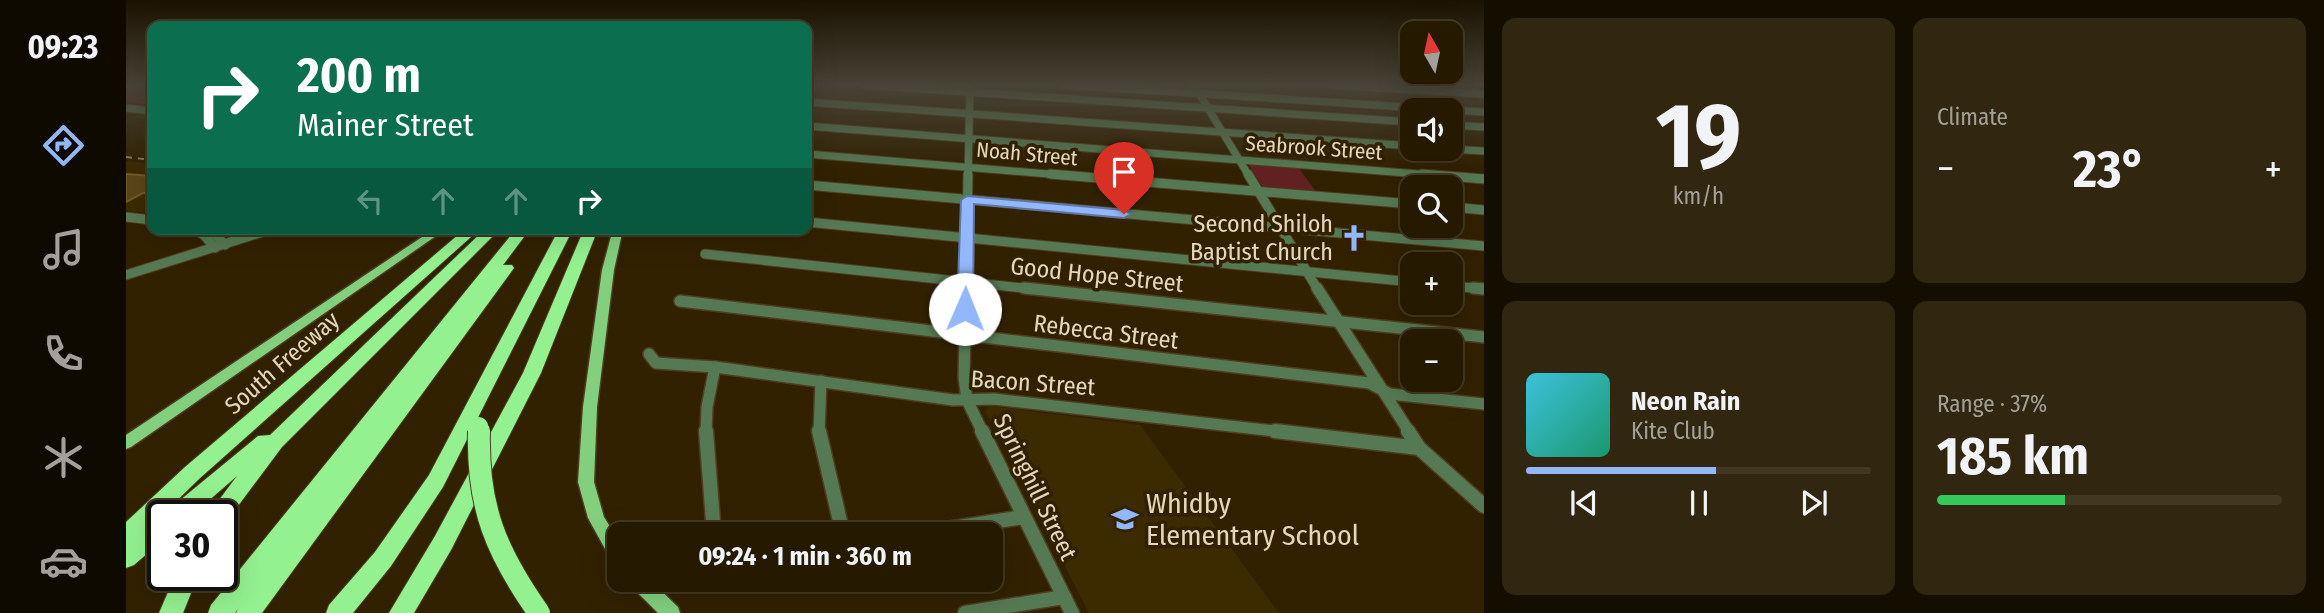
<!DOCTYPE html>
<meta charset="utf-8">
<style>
:root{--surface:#251900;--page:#31260f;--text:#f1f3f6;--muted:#a3a099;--line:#423822;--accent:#93b7fd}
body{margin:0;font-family:"Fira Sans Condensed",sans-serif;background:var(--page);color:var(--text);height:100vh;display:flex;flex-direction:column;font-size:26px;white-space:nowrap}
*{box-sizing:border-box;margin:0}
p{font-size:23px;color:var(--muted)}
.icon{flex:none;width:38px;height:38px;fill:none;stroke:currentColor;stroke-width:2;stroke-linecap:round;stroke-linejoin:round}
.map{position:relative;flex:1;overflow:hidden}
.panel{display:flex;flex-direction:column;gap:18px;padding:18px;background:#140e00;width:840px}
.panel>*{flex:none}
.hud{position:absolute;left:21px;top:21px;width:665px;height:214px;border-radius:14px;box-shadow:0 7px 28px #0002,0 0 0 2px var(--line);background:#0b6e4f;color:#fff;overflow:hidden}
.needle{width:46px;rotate:351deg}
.fabs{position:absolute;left:1274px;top:21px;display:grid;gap:14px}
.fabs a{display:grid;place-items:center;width:63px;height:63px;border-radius:14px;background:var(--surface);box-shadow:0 7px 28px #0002,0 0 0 2px var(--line);font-size:35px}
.speed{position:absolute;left:21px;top:500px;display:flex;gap:14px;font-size:35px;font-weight:700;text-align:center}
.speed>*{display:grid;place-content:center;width:91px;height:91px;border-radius:50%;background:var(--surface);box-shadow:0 7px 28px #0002,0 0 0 2px var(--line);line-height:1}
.speed .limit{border:4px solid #111;border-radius:10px;background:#fff;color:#111}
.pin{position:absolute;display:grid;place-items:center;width:60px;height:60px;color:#fff;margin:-72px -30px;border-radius:50% 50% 50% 0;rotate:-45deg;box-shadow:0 0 7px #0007}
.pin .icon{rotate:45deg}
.me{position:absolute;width:77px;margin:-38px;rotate:1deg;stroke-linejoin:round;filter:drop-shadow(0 0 5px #0008)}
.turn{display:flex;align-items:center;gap:24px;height:147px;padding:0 35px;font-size:32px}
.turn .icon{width:91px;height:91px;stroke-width:2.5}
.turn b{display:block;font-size:49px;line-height:60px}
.lanes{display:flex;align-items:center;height:66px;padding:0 35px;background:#0003;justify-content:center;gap:35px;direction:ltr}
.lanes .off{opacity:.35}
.big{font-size:52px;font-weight:700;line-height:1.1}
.panel .card{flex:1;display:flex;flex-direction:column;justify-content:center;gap:10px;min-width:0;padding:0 24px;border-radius:14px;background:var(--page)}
.panel .dial{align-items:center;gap:0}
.dial b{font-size:91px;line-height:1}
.song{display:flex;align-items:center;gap:21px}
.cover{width:84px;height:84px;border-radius:10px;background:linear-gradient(135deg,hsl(190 70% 55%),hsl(160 70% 35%))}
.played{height:7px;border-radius:4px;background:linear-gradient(90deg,var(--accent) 55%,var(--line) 55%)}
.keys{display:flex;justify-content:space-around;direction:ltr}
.heat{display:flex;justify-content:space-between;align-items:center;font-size:38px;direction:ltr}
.charge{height:10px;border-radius:5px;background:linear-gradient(90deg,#34c759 37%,var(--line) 0)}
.panel .tiles{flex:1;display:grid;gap:18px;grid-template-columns:repeat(2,1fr)}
.trip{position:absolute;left:481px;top:522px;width:396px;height:70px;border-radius:14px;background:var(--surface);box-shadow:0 7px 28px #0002,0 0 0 2px var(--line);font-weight:700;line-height:70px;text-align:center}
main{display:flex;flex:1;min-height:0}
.tab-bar{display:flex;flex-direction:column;width:126px;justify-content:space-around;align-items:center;background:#0f0a00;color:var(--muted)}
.tab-bar .icon{width:49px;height:49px}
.tab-bar .active{color:var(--accent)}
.tab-bar b{font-size:32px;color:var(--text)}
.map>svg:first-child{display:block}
.built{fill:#3c2a00}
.green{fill:#612021}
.building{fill:#5b4518;stroke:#6f592d;stroke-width:2}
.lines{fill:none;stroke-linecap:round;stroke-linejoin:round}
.minor-far3-casing{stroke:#4e3e1f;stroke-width:9}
.minor-far2-casing{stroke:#4e3e1f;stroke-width:11}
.minor-far1-casing{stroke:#4e3e1f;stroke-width:14}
.minor-casing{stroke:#4e3e1f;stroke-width:17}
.major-casing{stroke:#4e3e1f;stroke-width:3}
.highway-casing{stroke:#4e3e1f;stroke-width:2}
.minor-far3{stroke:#557952;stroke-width:7}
.minor-far2{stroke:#557952;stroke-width:9}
.minor-far1{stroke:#557952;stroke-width:11}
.minor{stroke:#557952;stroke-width:14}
.major{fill:#82cf7e;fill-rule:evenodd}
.highway{fill:#93f18f;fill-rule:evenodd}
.rail{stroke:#8e7f63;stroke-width:2;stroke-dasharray:6 6;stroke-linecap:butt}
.highway-bridge-far1-casing{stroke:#4e3e1f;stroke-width:20;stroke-linecap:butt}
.highway-bridge-casing{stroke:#4e3e1f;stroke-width:24;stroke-linecap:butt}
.highway-bridge-far1{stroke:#93f18f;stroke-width:18}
.highway-bridge{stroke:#93f18f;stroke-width:22}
.route{fill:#93b7fd;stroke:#6077a4;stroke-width:2}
.labels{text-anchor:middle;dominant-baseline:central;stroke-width:7;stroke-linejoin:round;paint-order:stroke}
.far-street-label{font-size:21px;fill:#e4d7c0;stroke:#312100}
.poi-label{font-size:24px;fill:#e4d7c0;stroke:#312100;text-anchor:end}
.street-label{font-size:24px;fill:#e4d7c0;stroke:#312100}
.near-poi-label{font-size:28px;fill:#e4d7c0;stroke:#312100;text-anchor:start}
</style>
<main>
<nav class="tab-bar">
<b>09:23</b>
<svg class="icon active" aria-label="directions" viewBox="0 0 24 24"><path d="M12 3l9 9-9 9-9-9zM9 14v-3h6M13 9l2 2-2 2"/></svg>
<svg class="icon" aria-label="music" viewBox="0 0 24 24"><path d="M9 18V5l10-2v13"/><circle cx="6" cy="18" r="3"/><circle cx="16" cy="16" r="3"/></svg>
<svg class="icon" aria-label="phone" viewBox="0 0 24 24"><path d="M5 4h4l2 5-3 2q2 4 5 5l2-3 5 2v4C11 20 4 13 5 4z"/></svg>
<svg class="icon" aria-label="climate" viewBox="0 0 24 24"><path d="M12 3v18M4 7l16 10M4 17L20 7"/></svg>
<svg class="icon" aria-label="car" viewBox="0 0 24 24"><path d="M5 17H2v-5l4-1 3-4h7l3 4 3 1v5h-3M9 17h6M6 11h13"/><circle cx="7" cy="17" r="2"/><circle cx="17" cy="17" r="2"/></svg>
</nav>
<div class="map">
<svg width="1358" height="613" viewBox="0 0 1358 613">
<rect width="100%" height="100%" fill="#312100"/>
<g class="built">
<path d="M0 161 26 164V213L0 211Z"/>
<path d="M864 406 1014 425 1153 613H963L859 411Z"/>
</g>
<g class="green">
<path d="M0 85H26V106L0 101Z"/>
<path d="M1122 164 1172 167 1191 193 1138 189Z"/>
</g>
<path class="building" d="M0 174 26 176V194L17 193 0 202Z"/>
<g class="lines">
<defs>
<g id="minor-far3">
<path d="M738 85 1286 122"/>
<path d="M939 85 1358 112"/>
<path d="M1068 85 1123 176"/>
<path d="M1205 85 1358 94"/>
<path d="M681 102 1286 146"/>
<path d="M0 108 26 111"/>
<path d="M1325 125 1358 127"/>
<path d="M681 126 1318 176"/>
<path d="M1324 149 1358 151"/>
<path d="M681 154 946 176"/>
<path d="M842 176 844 85"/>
</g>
<g id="minor-far2">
<path d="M924 174 1286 204"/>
<path d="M1122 174 1192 290"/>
<path d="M1296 174 1358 179"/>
<path d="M681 185 1358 246"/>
<path d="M1325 207 1358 210"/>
<path d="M0 217 26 220"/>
<path d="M681 222 1286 282"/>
<path d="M67 229 78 235 89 248"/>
<path d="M84 229 99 245"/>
<path d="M579 254 915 290"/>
<path d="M0 275 146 229"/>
<path d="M1325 286 1358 289"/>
<path d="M840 290 842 174"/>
</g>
<g id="minor-far1">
<path d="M840 288 838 377 841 400 857 433"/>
<path d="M898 288 1358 337"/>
<path d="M1191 288 1284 433"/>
<path d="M1347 288 1358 289"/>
<path d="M554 301 1243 383 1264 394 1358 404"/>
<path d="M523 354 530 363 589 367 827 400 868 399 1165 433"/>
<path d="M580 433 581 407 589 367"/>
<path d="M693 433 695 381"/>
</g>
<g id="minor">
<path d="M580 431 588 534"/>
<path d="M693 431 717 534"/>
<path d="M856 431 946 613"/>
<path d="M1149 431 1293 448"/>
<path d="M1282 431 1293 448 1358 506"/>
<path d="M788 534 898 517"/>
<path d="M839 613 938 597"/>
</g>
<g id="major">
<path d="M308 229H320L5 447 0 449V435Z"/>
<path d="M487 229H497L488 270 471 407 468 482 478 517 494 543V568L488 565 462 518 452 482 457 407 476 270Z"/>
<path d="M501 579H523L552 607 554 613H532L504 585Z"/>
</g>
<g id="highway">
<path d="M339 229H354L73 479 31 520 37 518V540L8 565 0 568V522L59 467Z"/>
<path d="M359 229H374L156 447 100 522 96 523V516H81L111 476 65 516H39L42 510 132 436 144 435Z"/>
<path d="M390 229H404L377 265H386L388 268 136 613H110L112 609 109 613H82L85 605Z"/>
<path d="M433 229H447L317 487 265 566 227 613H200L203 605 249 552 303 475Z"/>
<path d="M458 229H472L415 373 325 550 288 613H263L309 536 397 373Z"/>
<path d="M49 576H72L57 613H33Z"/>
</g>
</defs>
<use href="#minor-far3" class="minor-far3-casing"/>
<use href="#minor-far2" class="minor-far2-casing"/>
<use href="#minor-far1" class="minor-far1-casing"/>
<use href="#minor" class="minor-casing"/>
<use href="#major" class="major-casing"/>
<use href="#highway" class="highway-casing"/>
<use href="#minor-far3" class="minor-far3"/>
<use href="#minor-far2" class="minor-far2"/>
<use href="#minor-far1" class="minor-far1"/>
<use href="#minor" class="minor"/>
<use href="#major" class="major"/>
<use href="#highway" class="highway"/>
<path class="rail" d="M0 157 26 160"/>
<defs>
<path id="highway-bridge-far1" d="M353 433V426"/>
<path id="highway-bridge" d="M353 431C351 507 370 552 413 613"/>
</defs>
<use href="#highway-bridge-far1" class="highway-bridge-far1-casing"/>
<use href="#highway-bridge" class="highway-bridge-casing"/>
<use href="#highway-bridge-far1" class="highway-bridge-far1"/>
<use href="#highway-bridge" class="highway-bridge"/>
</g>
<linearGradient id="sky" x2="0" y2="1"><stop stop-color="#1b1200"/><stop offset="0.5" stop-color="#484337"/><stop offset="1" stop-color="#484337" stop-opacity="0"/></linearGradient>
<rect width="1358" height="170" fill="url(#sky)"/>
<path class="route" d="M841 196 998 210 1005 214 998 218 848 204 847 309 839 314 831 309 835 200Z"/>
<defs>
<symbol id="church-bare" viewBox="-9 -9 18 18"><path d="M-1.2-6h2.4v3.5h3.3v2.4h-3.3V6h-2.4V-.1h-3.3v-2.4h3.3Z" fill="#93b7fd" stroke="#312100" stroke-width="2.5" paint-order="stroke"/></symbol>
<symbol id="school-bare" viewBox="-9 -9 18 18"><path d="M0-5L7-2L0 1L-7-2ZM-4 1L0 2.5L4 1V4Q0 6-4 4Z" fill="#93b7fd" stroke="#312100" stroke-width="2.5" paint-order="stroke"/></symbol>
</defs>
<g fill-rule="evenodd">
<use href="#church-bare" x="1209" y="219" width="38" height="38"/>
<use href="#school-bare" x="980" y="500" width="38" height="38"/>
</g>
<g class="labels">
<g class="far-street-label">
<text transform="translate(1188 148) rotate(4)">Seabrook Street</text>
<text transform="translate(901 154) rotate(5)">Noah Street</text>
</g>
<g class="poi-label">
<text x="1207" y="224">Second Shiloh<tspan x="1207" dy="28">Baptist Church</tspan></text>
</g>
<g class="street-label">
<text transform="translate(971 275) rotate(6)">Good Hope Street</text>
<text transform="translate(980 332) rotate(7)">Rebecca Street</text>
<text transform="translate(156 363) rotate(-41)">South Freeway</text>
<text transform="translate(907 383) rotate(4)">Bacon Street</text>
<text transform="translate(909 487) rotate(64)">Springhill Street</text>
</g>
<g class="near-poi-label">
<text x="1020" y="503">Whidby<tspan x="1020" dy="32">Elementary School</tspan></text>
</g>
</g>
</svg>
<div class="fabs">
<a><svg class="needle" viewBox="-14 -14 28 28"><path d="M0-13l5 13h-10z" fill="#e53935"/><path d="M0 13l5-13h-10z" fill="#a3a099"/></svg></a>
<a><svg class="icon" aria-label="sound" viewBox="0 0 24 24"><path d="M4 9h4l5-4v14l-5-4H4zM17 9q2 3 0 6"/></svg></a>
<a><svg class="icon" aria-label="search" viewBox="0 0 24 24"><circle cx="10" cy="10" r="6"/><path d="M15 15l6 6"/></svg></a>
<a>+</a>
<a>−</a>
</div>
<div class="speed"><div class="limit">30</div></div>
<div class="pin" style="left:998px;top:214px;background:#d93025"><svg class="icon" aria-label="arrive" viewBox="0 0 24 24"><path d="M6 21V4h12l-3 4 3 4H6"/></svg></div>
<svg class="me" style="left:839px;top:309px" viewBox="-20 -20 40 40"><circle r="19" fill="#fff"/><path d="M0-13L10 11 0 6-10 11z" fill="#93b7fd"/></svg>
<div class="trip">09:24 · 1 min · 360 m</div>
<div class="hud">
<div class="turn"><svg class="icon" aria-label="right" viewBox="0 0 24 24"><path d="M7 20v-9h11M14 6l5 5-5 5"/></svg><div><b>200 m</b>Mainer Street</div></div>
<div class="lanes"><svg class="icon off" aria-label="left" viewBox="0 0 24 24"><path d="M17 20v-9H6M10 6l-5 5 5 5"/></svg><svg class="icon off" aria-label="ahead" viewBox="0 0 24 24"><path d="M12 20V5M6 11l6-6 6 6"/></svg><svg class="icon off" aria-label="ahead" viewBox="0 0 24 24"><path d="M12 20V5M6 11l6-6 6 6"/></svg><svg class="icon" aria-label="right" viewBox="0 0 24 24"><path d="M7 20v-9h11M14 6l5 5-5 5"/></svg></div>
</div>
</div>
<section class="panel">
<div class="tiles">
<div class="card dial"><b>19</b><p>km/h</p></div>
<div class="card"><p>Climate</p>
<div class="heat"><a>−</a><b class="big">23°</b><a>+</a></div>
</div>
<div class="card">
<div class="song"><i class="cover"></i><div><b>Neon Rain</b><p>Kite Club</p></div></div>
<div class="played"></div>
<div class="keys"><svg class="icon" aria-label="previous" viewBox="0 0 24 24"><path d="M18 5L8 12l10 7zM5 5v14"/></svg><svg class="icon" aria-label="pause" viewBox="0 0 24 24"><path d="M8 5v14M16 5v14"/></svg><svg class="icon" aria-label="next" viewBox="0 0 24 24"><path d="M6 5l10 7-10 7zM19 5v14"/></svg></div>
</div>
<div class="card"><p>Range · 37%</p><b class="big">185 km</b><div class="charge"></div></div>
</div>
</section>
</main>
